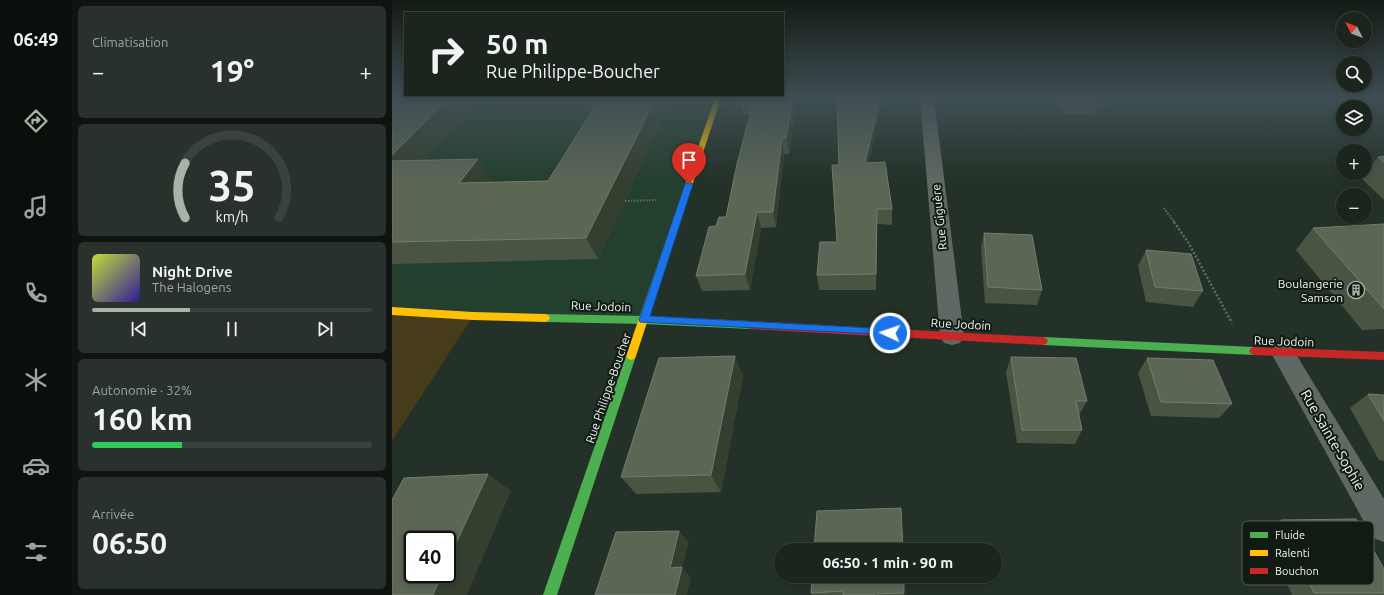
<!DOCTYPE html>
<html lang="fr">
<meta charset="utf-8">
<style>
:root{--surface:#1b251e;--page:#28312b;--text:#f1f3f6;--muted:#a0a5a4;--line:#39423c;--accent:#a5b3a9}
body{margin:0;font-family:Ubuntu,sans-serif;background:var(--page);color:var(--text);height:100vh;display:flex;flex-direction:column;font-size:15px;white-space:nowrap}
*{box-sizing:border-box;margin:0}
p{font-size:13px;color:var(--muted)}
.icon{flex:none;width:22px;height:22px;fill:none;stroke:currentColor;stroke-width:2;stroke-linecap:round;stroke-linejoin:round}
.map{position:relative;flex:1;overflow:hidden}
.side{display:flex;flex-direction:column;gap:6px;padding:6px;background:#0f1410;width:320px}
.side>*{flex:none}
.guide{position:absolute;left:12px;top:12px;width:380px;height:84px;border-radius:0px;box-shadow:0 2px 6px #0003,0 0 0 1px var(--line);background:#1b251e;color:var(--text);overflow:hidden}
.needle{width:26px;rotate:312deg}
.fabs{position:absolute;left:944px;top:12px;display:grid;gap:8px}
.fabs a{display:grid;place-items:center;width:36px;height:36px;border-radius:50%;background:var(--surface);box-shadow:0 2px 6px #0003,0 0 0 1px var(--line);font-size:20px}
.speed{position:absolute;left:12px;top:531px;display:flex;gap:8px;font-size:20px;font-weight:700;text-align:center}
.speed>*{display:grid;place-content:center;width:52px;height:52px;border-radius:50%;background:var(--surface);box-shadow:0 2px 6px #0003,0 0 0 1px var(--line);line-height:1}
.speed .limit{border:2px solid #111;border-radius:6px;background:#fff;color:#111}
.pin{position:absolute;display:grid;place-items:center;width:34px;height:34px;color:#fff;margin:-41px -17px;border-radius:50% 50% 50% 0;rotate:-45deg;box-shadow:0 0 4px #0007}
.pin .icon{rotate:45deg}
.me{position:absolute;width:44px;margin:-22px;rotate:273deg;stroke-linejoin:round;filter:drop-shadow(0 0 3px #0008)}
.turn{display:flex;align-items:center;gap:14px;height:84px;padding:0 16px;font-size:18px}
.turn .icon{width:52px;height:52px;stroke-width:2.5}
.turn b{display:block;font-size:28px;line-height:34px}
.big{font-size:30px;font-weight:700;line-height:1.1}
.side .card{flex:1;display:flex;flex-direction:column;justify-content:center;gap:6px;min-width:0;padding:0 14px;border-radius:6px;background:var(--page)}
.side .dial{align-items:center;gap:0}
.dial svg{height:104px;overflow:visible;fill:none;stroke:var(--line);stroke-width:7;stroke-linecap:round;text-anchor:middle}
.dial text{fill:var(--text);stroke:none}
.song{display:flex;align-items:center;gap:12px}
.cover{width:48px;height:48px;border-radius:6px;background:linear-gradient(135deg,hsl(70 70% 55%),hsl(250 70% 35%))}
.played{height:4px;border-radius:2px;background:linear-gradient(90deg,var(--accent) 35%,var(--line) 35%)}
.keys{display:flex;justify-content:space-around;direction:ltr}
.heat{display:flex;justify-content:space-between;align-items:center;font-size:22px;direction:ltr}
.charge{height:6px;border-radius:3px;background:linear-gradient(90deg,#34c759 32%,var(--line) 0)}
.trip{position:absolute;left:382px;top:543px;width:228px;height:40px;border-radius:20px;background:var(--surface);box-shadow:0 2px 6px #0003,0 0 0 1px var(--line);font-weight:700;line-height:40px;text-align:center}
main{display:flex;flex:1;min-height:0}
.dock{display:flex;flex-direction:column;width:72px;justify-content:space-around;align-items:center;background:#0b0f0c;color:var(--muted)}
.dock .icon{width:28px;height:28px}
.dock .active{color:var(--accent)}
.dock b{font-size:18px;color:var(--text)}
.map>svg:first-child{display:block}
.built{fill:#233f2e}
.green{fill:#473c1a}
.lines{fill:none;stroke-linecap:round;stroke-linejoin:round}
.path-far1{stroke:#636a66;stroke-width:2;stroke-dasharray:1.5 1.5;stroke-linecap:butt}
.path{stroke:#636a66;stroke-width:2.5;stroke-dasharray:2 2;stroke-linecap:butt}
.street{fill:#606864;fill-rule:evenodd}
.fast{fill:#4caf50;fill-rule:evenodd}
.slow{fill:#ffc107;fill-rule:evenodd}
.jam{fill:#c62828;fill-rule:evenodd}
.wall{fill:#4a5443}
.shaded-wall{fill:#343f30}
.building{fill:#5b6655;stroke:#727d6e}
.route{fill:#1a73e8;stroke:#114b97}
.labels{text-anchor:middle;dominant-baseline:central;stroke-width:4;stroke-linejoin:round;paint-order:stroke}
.street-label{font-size:12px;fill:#ebf9ef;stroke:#111b14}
.poi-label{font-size:12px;fill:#ebf9ef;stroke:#111b14;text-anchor:end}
.near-street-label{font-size:14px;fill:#ebf9ef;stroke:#111b14}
.key{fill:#111b14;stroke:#525e56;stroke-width:1}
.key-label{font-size:11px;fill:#ebf9ef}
</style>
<main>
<nav class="dock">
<b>06:49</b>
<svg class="icon active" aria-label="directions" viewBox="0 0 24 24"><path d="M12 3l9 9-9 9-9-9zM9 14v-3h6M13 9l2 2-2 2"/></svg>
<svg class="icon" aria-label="music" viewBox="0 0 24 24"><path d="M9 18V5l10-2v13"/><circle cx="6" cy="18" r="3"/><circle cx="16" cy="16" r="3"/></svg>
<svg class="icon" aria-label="phone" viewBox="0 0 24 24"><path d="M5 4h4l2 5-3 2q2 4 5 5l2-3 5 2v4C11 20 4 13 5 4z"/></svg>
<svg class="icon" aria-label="climate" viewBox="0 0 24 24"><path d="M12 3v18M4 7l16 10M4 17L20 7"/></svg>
<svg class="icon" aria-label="car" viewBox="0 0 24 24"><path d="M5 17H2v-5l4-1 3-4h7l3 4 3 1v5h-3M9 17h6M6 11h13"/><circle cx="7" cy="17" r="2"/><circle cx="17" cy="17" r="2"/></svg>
<svg class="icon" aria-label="filters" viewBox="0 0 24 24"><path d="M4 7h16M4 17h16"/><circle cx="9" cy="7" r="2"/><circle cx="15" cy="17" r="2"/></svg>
</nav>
<section class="side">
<div class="card"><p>Climatisation</p>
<div class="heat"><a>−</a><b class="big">19°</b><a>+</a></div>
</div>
<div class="card dial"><svg viewBox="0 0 100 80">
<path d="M14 69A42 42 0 1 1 86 69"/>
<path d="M14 69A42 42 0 0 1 14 27" stroke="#a5b3a9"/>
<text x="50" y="56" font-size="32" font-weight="700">35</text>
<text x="50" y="72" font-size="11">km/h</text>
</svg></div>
<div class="card">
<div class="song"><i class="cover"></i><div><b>Night Drive</b><p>The Halogens</p></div></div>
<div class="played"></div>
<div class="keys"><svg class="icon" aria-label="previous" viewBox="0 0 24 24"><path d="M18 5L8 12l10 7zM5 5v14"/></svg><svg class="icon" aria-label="pause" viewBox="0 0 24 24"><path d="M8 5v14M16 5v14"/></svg><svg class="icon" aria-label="next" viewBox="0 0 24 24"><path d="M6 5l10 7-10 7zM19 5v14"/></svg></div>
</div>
<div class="card"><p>Autonomie · 32%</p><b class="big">160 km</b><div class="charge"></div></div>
<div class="card"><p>Arrivée</p><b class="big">06:50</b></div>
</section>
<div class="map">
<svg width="992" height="595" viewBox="0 0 992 595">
<rect width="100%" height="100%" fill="#243128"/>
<path class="built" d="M0 98H331L252 320 0 311Z"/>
<path class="green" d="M0 311 81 316 0 441Z"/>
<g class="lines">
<g class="path-far1">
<path d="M233 201 264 200"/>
<path d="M772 208 783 223"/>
</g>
<path class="path" d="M782 222 796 242 840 323"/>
<g class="street">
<path d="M528 98H542L572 336 568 343 560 345 552 343 548 336Z"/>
<path d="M891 343 899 346 992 499V542L981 538 883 360 879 353 883 346Z"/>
</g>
<g class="fast">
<path d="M153 314 252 316 358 321 361 322 363 325 361 328 358 329 252 324 153 322 150 321 148 318 150 315Z"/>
<path d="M651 337 862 347 865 348 867 351 865 354 862 355 651 345 648 344 646 341 648 338Z"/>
<path d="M239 352 242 353 244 356 165 595H151L234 356 236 353Z"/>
</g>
<g class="slow">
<path d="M323 98H329L244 356 242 359 239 360 236 359 234 356Z"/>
<path d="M0 307 81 312 153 314 156 315 158 318 156 321 153 322 81 320 0 315Z"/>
</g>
<g class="jam">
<path d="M358 321 651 337 654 338 656 341 654 344 651 345 358 329 355 328 353 325 355 322Z"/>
<path d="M862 347 992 352V360L862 355 859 354 857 351 859 348Z"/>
</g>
</g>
<g class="wall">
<path d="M0 98H89L32 160 100 181 99 182 156 181 208 98H280L206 259 0 264Z"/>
<path d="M348 98H404V103L397 154H392L384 227 369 228 358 290 310 291 304 276 324 226 334 217 358 114H351L347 99Z"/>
<path d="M664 98H727L702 115H672Z"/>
<path d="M992 156V200L969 178 986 157Z"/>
<path d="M477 163 500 209V225L485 224 484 290H427L425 275 445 242 447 165Z"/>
<path d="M992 224V329L970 330 904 250 921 228Z"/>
<path d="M592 233 650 290 645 305 593 303 589 248Z"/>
<path d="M754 250 811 291 801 307 754 302 746 266Z"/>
<path d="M619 357 695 401 687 415 690 430 683 444 625 443 614 372Z"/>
<path d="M755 358 840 404 827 418 759 416 746 373Z"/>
<path d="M351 376 329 492 244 494 229 477Z"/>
<path d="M976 394 992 395V461L987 460 958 408Z"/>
<path d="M889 520 992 569V595H900L872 531Z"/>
<path d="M420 576 512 593V595H420L419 593Z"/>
</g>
<g class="shaded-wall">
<path d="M57 98H89L12 182 0 168V155Z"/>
<path d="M264 98H280L206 259 194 238Z"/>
<path d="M401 98H404V103L397 154 394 138Z"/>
<path d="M488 98H491L474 179 473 163Z"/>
<path d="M708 98H727L702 115Z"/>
<path d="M390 138 392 154 384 227 381 212Z"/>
<path d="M86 159 100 181 83 205 67 183Z"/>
<path d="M485 209V224L484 290V274Z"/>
<path d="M365 212 369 228 358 290 353 274Z"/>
<path d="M343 356 351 376 329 492 319 475Z"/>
<path d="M96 474 119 491 75 595H41L50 574H55V563Z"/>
<path d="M287 531 297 542 290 568 299 577 295 595H283L278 568Z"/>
</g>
<g class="building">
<path d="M0 98H57L0 155Z"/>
<path d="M208 98H264L194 238 0 242V161L86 159 67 183 156 181Z"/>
<path d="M348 98H401L394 138H390L381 212H365L353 274 304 276 317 227 324 226 327 217H334L345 164 362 99H347Z"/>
<path d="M445 98H488L473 163 493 162 500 209H485L484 274 425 275 428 242H445L440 165H447Z"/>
<path d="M992 156V162L986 157Z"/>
<path d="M992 224V309L921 228Z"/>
<path d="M592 233 640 235 650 290 596 287Z"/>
<path d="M754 250 799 254 811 291 763 287Z"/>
<path d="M343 356 319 475 229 477 267 358Z"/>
<path d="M619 357 684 358 695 401H684L690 430H630Z"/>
<path d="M755 358 821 360 840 404 769 402Z"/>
<path d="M976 394 992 395V421Z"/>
<path d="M96 474 55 563V540H21V574H50L41 595H0V500L12 478Z"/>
<path d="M509 508 511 550H422L425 511Z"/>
<path d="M964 519 992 569V593H922L889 520Z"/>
<path d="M287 531 278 568 290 567 283 595H203L224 532Z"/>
<path d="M420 576H512V593L482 594V595H451V591L419 593Z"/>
</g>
<linearGradient id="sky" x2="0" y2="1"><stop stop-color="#141b16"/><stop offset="0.54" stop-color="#3f4e53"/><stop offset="1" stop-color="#3f4e53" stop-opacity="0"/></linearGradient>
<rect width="992" height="181" fill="url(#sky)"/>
<path class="route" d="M297 182 301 184 258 316 498 329 501 330 503 333 501 335 248 322 247 320 293 184Z"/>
<defs>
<symbol id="building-ring" viewBox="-11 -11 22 22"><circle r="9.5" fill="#111b14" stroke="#a5b3a9" stroke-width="1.5"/><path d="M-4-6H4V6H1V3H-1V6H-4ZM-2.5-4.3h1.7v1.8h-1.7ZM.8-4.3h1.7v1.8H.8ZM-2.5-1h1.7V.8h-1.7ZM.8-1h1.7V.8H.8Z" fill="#a5b3a9"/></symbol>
</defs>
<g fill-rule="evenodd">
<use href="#building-ring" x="954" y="280" width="20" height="20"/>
</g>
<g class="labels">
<g class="street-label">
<text transform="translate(547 217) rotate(-96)">Rue Giguère</text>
<text transform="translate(209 306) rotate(2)">Rue Jodoin</text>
<text transform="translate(569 324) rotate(3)">Rue Jodoin</text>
<text transform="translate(892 341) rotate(2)">Rue Jodoin</text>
<text transform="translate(216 388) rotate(-71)">Rue Philippe-Boucher</text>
</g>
<g class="poi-label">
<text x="951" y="283">Boulangerie<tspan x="951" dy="14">Samson</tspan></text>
</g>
<g class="near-street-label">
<text transform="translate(941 440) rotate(60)">Rue Sainte-Sophie</text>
</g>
</g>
<rect x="850" y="521" width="132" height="64" rx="6" class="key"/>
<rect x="858" y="532" width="18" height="6" fill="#4caf50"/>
<rect x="858" y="550" width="18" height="6" fill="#ffc107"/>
<rect x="858" y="568" width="18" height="6" fill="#c62828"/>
<g class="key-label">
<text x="883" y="539">Fluide</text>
<text x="883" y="557">Ralenti</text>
<text x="883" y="575">Bouchon</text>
</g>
</svg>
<div class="fabs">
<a><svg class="needle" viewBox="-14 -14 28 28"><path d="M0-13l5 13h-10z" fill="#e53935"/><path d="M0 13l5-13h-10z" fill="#a0a5a4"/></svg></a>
<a><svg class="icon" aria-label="search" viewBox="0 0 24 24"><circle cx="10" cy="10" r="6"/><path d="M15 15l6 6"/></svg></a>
<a><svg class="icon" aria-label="layers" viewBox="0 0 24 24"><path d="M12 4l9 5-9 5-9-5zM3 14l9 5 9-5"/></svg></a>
<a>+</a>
<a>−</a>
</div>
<div class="speed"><div class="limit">40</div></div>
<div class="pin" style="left:297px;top:184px;background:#d93025"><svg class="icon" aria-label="arrive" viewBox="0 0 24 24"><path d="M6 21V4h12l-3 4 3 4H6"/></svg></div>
<svg class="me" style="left:498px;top:333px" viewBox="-20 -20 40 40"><circle r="17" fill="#1a73e8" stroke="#fff" stroke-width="3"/><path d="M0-11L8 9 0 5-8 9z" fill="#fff"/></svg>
<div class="trip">06:50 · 1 min · 90 m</div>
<div class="guide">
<div class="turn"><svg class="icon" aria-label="right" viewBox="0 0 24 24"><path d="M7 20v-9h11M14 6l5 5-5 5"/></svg><div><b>50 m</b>Rue Philippe-Boucher</div></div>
</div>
</div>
</main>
